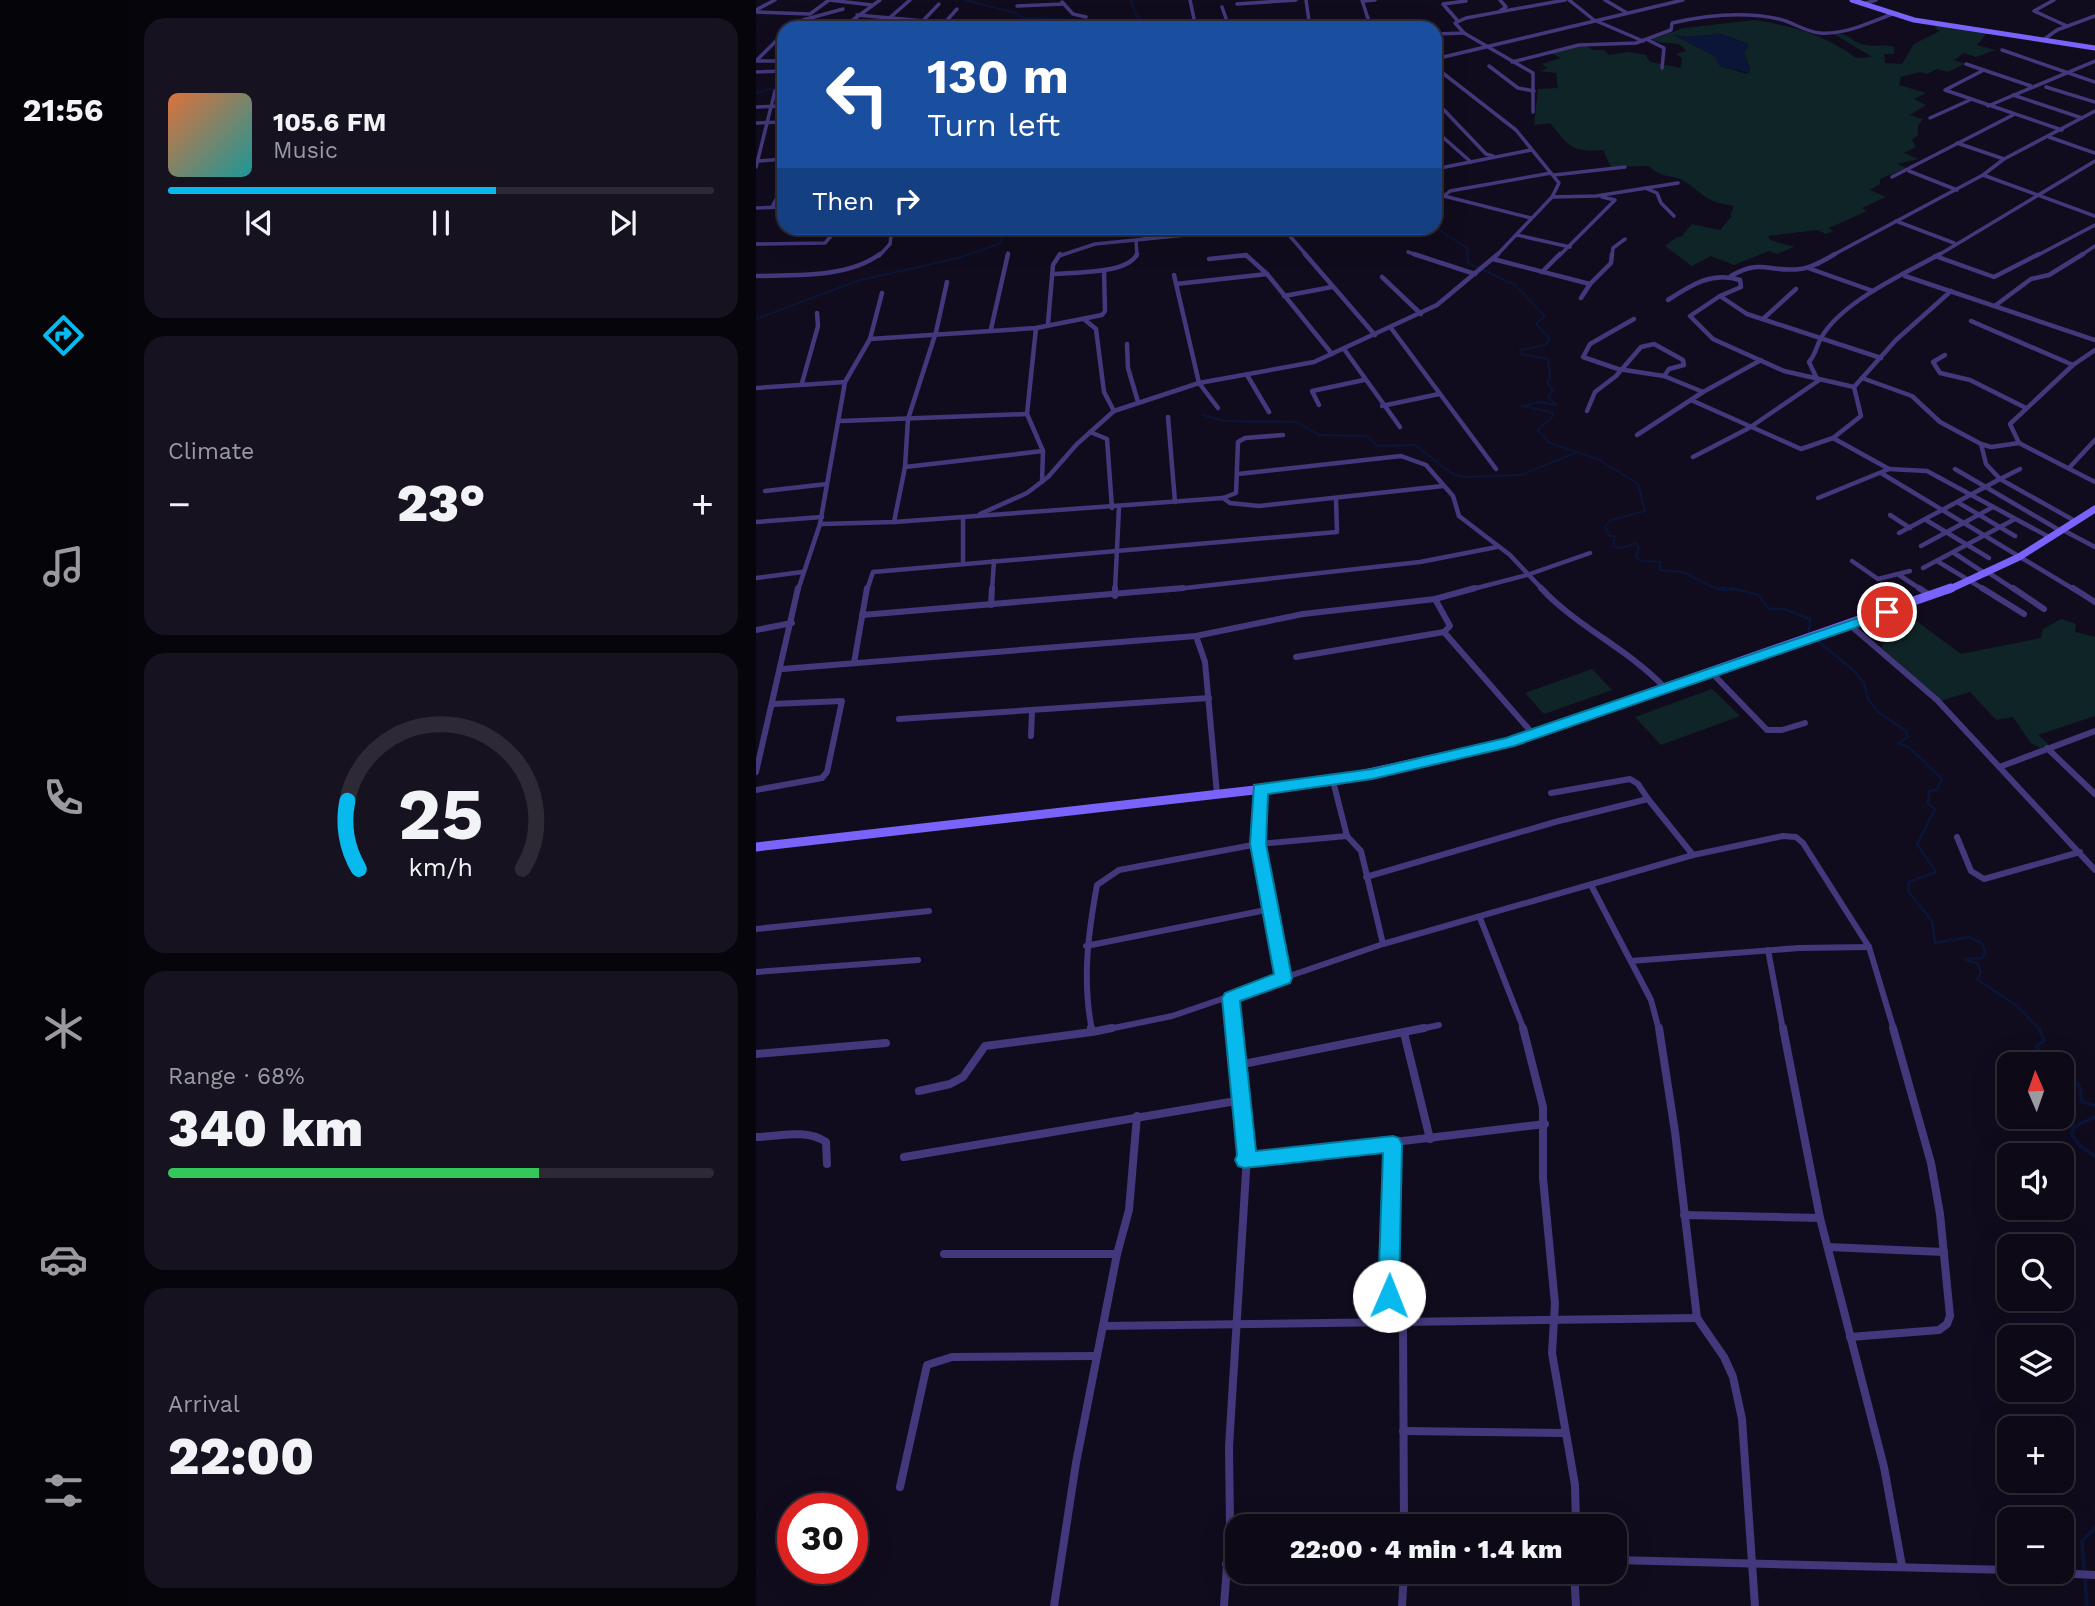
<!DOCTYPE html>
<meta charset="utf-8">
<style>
:root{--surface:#0d0916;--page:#16121f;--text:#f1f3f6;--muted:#9a9aa1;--line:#2d2a35;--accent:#07b9ec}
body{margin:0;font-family:"Work Sans",sans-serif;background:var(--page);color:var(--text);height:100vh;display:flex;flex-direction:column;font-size:26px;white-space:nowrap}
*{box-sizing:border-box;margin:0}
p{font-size:23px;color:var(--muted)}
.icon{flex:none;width:38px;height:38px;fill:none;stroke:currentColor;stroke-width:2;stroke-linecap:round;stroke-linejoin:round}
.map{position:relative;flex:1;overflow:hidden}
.drawer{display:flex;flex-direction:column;gap:18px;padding:18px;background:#07050c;width:630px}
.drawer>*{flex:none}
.guide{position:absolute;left:21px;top:21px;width:665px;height:214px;border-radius:21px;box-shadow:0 7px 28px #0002,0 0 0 2px var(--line);background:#1a4fa0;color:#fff;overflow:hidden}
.needle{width:46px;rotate:358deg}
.fabs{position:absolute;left:1241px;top:1052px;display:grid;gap:14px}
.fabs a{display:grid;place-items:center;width:77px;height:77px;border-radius:14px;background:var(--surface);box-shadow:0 7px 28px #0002,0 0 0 2px var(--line);font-size:35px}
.speed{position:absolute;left:21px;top:1493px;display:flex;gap:14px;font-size:35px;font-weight:700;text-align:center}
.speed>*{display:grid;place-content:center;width:91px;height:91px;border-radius:50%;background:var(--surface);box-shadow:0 7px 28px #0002,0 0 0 2px var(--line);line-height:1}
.speed .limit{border:10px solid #d22;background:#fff;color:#111}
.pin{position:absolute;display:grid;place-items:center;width:60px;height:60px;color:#fff;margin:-30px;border:4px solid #fff;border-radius:50%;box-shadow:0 2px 7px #0007}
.me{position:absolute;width:77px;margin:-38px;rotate:1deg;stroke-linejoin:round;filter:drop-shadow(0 0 5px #0008)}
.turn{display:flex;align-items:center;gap:24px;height:147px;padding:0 35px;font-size:32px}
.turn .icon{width:91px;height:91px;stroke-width:2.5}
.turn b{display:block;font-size:49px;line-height:60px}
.then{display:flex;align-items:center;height:66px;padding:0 35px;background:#0003;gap:14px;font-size:26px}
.big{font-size:52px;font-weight:800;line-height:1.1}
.drawer .tile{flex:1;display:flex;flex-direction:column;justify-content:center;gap:10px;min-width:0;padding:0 24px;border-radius:21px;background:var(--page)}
.drawer .dial{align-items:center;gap:0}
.dial svg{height:182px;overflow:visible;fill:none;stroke:var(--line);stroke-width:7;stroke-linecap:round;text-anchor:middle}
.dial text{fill:var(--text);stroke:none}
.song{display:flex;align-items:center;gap:21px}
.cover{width:84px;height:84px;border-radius:10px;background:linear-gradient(135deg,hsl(20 70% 55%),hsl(180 70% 35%))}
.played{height:7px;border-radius:4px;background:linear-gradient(90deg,var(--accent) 60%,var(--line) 60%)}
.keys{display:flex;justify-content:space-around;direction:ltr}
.heat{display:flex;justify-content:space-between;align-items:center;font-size:38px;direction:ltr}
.charge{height:10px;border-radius:5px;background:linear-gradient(90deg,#34c759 68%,var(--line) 0)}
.trip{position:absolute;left:469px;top:1514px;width:402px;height:70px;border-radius:21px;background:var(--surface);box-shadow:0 7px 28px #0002,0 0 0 2px var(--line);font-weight:800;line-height:70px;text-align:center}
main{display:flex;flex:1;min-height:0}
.dock{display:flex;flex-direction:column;width:126px;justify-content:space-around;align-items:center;background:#050409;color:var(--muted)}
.dock .icon{width:49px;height:49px}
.dock .selected{color:var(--accent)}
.dock b{font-size:32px;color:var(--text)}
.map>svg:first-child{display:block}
.green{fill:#0f2426;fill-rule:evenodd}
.water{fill:#0a1538}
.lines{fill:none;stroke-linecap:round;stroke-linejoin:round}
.stream-far2{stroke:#0a1538;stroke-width:2}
.stream-far1{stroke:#0a1538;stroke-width:2.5}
.stream{stroke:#0a1538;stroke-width:3.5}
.street-far3{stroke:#43387b;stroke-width:3.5}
.street-far2{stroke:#43387b;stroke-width:4.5}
.street-far1{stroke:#43387b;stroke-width:6}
.street{stroke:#43387b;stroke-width:8}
.secondary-far2{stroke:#7a63fb;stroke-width:5}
.secondary-far1{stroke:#7a63fb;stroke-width:7}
.secondary{stroke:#7a63fb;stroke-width:9}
.route{fill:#07b9ec;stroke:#057899;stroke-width:2}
</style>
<main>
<nav class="dock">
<b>21:56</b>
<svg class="icon selected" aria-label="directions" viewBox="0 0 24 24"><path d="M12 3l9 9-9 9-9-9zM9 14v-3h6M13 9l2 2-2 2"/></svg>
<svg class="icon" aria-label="music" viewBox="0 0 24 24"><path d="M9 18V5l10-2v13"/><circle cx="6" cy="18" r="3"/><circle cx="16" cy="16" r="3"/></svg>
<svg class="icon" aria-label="phone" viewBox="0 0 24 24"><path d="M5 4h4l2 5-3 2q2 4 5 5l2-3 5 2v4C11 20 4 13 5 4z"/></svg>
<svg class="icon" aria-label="climate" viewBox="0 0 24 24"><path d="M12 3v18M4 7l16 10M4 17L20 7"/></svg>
<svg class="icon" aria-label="car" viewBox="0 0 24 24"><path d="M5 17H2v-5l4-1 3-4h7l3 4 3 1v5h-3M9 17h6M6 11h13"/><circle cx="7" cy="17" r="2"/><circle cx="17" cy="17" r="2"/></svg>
<svg class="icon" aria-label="filters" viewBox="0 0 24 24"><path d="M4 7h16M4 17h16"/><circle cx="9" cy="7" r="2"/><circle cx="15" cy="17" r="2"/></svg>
</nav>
<section class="drawer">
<div class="tile">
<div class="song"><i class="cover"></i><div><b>105.6 FM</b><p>Music</p></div></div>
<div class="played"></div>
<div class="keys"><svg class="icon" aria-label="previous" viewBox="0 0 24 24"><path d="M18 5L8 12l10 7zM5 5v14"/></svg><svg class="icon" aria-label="pause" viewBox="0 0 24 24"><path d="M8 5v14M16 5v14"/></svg><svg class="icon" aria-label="next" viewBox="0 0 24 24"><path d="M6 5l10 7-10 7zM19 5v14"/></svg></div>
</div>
<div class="tile"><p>Climate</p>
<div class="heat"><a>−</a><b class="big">23°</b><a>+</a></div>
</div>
<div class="tile dial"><svg viewBox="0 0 100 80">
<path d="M14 69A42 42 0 1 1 86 69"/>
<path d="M14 69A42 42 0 0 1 9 39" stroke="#07b9ec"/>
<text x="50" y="56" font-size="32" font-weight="700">25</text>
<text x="50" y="72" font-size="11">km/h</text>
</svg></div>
<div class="tile"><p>Range · 68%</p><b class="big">340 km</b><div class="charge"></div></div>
<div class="tile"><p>Arrival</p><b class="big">22:00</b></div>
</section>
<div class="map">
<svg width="1339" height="1606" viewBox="0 0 1339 1606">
<rect width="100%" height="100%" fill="#110c1d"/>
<g class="green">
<path d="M999 20C1033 25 1073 36 1100 58L1116 57 1078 34C1093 32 1096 43 1109 45 1119 47 1128 44 1138 47V54H1128L1129 63 1146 64 1158 44 1184 31 1179 28 1181 25 1231 33 1221 45 1239 50 1220 57 1208 53 1198 60 1209 64 1192 72 1181 69 1171 74 1164 72 1145 77 1143 85 1170 93 1158 99 1170 105 1154 115 1167 119 1162 126V135L1156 140 1160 147 1148 153 1162 159 1141 164 1150 168 1124 179V184L1114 190 1130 197 1106 208 1111 211 1073 228 1077 231 1070 234 1061 230 1012 236 1014 240 1038 247 1021 254 1013 251 978 265 955 256 936 266 909 246 921 237H925L936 224 964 230 976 216 974 215 978 206C947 201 951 196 928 181 917 174 908 180 893 166L855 167 847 150C816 153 813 146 794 123L778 125 782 89 802 88 800 73 783 71 792 68 786 64 805 58 795 53 828 45 837 50H848L853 55 872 52 890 55 894 62 925 68 926 58 920 54 930 51C923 38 908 47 896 39L928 28ZM965 34 993 44 988 53 994 69 991 74 964 66 959 56 918 35 931 37Z"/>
<path d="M1155 617 1205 654 1285 638 1287 629 1305 619 1320 624 1319 632 1339 637V716L1282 735 1292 744 1284 748 1275 743 1257 717 1240 720 1214 692 1184 701 1125 647 1128 643 1127 629Z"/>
<path d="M836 669 856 690 788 714 769 693Z"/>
<path d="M956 689 984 716 905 745 879 717Z"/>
</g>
<path class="water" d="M965 34 993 44 988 53 994 73 964 66 959 56 918 35 931 37Z"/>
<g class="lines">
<g class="stream-far2">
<path d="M209 0 260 13 267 18 348 21 345 26 350 28"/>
<path d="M375 0 380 15 394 28"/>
<path d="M246 28 259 26 267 18"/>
<path d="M0 93 28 86"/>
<path d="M679 227 711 248 712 263 759 285 789 316 780 324 794 339 789 345 764 350 765 354 792 359 794 377 791 382 797 390 792 398 801 405 784 402 766 406 796 412 797 416 782 430 793 443 842 459 882 484 889 511 855 520 849 526 853 536H859L857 546 866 548 880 543 883 548 880 557 886 561 904 562V570L927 572 963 590H981"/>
<path d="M0 319 101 281 202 258 243 244 253 228"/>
<path d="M447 415 469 421 541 422 563 435 610 436 622 446 659 445 695 473 707 477 765 475 819 453"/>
</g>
<g class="stream-far1">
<path d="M960 588H970"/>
<path d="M974 588 1002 595 1013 609H1028L1054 619 1053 634"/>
<path d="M1063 642 1096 669 1108 683 1112 699 1122 712 1150 731 1152 737 1142 743 1153 747 1186 779 1181 790 1173 791 1172 804 1179 809 1161 844 1180 872 1153 882 1152 891 1176 921 1179 943 1213 937 1226 943 1229 952 1226 958 1208 959 1222 964 1225 973 1221 979 1261 1006 1284 1030"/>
</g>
<g class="stream">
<path d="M1283 1028 1288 1041 1280 1046 1291 1063 1286 1064"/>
<path d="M1306 1083 1323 1084 1326 1102 1339 1105"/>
<path d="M1339 1117 1317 1127 1316 1135 1324 1146 1339 1156"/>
<path d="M1331 1606 1326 1541 1339 1528"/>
</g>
<g class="street-far3">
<path d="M73 0 116 5"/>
<path d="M434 0 440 28"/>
<path d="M550 0 554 28"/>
<path d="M606 0 615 28"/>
<path d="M744 0 750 7 744 11"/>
<path d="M813 0 838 20 887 41"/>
<path d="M849 0 871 13"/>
<path d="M1298 0 1278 11 1311 26"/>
<path d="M607 1 619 0"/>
<path d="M306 2 317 14 330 17"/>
<path d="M481 4 540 0"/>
<path d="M1107 4 1120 0"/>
<path d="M261 6 308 4"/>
<path d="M466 7 471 21 476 23"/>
<path d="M0 10 19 0"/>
<path d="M0 12 54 14 73 0"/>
<path d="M101 15 169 21H236"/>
<path d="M701 20 687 4 710 1"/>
<path d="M440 23 492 24 497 28"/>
<path d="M32 28 47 20 87 9"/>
<path d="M86 28 124 0"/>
<path d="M122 28 154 0"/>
<path d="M160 28 183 4"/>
<path d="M184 28 201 9"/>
<path d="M679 34 708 33"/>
<path d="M892 40 908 48 906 68"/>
<path d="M1287 40 1301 30 1339 16"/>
<path d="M1246 50 1339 82"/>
<path d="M679 59 927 0"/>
<path d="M0 61 28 33"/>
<path d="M0 61H28"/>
<path d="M756 62 823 45 880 43 915 30 916 23C951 15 987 11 1023 19 1037 22 1049 32 1064 33 1088 35 1113 23 1136 14"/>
<path d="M1210 64 1275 86"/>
<path d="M733 66 762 88 778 91"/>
<path d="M679 67 760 130 803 183 796 197 740 256"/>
<path d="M1226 71 1189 90 1306 130"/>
<path d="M0 72 28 71"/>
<path d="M1290 87 1339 102"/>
<path d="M1257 95 1326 118"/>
<path d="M1232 106 1339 61"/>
<path d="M0 107 28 106"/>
<path d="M687 109 730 154 737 156"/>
<path d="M1339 111 1248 159 1227 175 1339 216"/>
<path d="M777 112V73L708 33 699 23 710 18 809 0"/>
<path d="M1174 118 1214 100"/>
<path d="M0 123 28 122"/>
<path d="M681 132 715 162"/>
<path d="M1293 137 1339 153"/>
<path d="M1201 143 1248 159"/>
<path d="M2 161 28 159"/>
<path d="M0 167 19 91"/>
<path d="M679 169 775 150"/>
<path d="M1153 171 1201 190"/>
<path d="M798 175 869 167"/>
<path d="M1136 177 1257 115"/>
<path d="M889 188 901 193 905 203 918 216"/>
<path d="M688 196 694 191 795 173"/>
<path d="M688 196 775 218"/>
<path d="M796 197 840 196 922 183"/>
<path d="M16 207 28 184"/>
<path d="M0 208 28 207"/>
<path d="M1140 221 1198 243"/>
<path d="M319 228 327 229"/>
<path d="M527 228 551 256"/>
<path d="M192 231 194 228"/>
<path d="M761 235 814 247"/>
<path d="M388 239 392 228"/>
<path d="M380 240 381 256"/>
<path d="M0 244 69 243 82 228"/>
<path d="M652 252 663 256"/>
<path d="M123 256 134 244 136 228"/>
<path d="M251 256 252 253"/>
<path d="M303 256 339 244 501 228"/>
<path d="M484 256H491"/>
<path d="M803 256 859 200 846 197"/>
<path d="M856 256 857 248 869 239"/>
<path d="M1075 256 1227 175"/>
<path d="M1181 256 1339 161"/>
<path d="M1280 256 1339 225"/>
<path d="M1324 256 1339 246"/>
</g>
<g class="street-far2">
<path d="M549 254 619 335"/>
<path d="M658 254 719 274"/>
<path d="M1179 256 1238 277 1283 254"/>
<path d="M453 259 490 255 511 274 576 354"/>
<path d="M737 259 834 284 825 298"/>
<path d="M1052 268 1117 291"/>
<path d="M786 272 804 254"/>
<path d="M297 274C318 272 372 274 381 254"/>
<path d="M418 275 443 383 462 408"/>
<path d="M0 276C39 275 92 278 124 254"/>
<path d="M975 276C1005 258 1014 273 1044 269 1056 268 1068 260 1079 254"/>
<path d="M1149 276 1339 340"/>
<path d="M626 277 665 314"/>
<path d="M420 284 511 274"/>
<path d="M834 284 855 263 856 254"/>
<path d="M528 296 576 287"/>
<path d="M964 296 934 316 957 339 1028 371 1098 387"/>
<path d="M912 300C935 285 956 271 984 280L985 287 964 296 991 314 1125 358"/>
<path d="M1240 305 1275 279 1293 275 1327 254"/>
<path d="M1008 318 1040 289"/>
<path d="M878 319 834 344 827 357 862 369 908 376 947 392 881 435"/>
<path d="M329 320 340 329 348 392 358 411"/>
<path d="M1215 321 1317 365"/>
<path d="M292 323 297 265 304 254"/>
<path d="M280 328 271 414 287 451 286 482"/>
<path d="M635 328 740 469"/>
<path d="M235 329 252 254"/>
<path d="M114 339 280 328 346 315 349 311 348 270"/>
<path d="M371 344 372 368 382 402"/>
<path d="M588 349 644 427"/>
<path d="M1339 350 1317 365 1254 424 1263 443 1339 482"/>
<path d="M1189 355 1177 362 1184 373 1214 380 1270 408"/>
<path d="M491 375 513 412"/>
<path d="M1106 378 1156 396 1184 422 1225 444 1235 447 1263 443"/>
<path d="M46 383 62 326 61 313"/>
<path d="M0 388 89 382"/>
<path d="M947 392 1005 360"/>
<path d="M935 400 1045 449 1077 438 1105 416 1098 387 1140 340 1195 291"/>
<path d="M563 405 556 391 608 380"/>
<path d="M626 406 683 394"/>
<path d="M831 411 839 392 860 376 885 347 898 344 927 360 928 365 913 369 908 376"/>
<path d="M412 417 419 502"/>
<path d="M85 421 271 414"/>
<path d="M334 432 351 439 356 508"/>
<path d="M1225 444 1230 464 1244 479 1264 469"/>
<path d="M937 457 993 428 1062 381 1053 362C1060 354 1060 347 1065 338 1085 302 1148 274 1184 254"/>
<path d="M149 467 287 451"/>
<path d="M1313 468 1339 440"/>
<path d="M1133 469 1171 471 1293 537"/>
<path d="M1199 469 1303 530"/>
<path d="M1125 473 1319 590"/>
<path d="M482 474 645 456 670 465 697 496 703 516 754 555 787 590"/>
<path d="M9 491 71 484"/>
<path d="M467 498 474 503 503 506 687 486"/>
<path d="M1062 498 1133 469 1077 438"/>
<path d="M1203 503 1259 536"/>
<path d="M224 514 271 493 292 477 321 444 358 411 443 383 558 362 681 305 742 254"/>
<path d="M1134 515 1154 528"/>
<path d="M207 517V563"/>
<path d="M1170 520 1233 558"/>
<path d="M0 522 66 517"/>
<path d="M138 522 149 467 152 419 180 332 191 282"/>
<path d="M64 524 138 522 467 498 480 493 482 442 489 438 527 435"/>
<path d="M1305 529 1339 547"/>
<path d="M1143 533 1244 479 1319 521"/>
<path d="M1165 546 1237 507"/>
<path d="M1198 553 1230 574"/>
<path d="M1096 561 1122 579 1154 571"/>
<path d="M1181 561 1229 590"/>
<path d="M1167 568 1259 519"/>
<path d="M1233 573 1259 590"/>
<path d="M1143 575 1166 590"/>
<path d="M0 578 46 572"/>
<path d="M42 590 64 524 89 382 114 339 126 293"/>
<path d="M111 590 117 572 581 532 580 499"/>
<path d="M236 590 238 561"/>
<path d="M359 590 363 507"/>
<path d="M411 590 664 562 741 547"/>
<path d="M713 590 771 575 834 553"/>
</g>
<g class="street-far1">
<path d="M785 588C821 627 871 648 908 687"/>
<path d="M1163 588 1175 596"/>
<path d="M1226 588 1268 614"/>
<path d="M1257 588 1288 609"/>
<path d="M1317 588 1339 602"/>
<path d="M359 596V588"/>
<path d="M679 599 694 626 688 632 777 734"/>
<path d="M235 605 236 588"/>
<path d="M106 615 427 588"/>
<path d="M1094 625 1181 700 1339 870"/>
<path d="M0 630 36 623"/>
<path d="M440 636 449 662 461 794"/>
<path d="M540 657 688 632"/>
<path d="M98 663 111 588"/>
<path d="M26 669 440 636 547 614 679 599 719 588"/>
<path d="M954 671 1011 730H1026L1049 723"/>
<path d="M143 719 453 698"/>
<path d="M275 736 276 711"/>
<path d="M1291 748 1339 794"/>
<path d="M1246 766 1339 731"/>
<path d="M0 772 42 588"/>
<path d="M577 781 591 836"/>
<path d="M504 789 502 844 527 978"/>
<path d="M0 790 66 778 71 772 86 701 16 704"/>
<path d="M795 793 874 779 882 784 892 799"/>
<path d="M1201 837 1215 871 1228 879 1324 852"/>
<path d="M610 877 799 822 892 799 937 855"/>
<path d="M835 885 895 1000 903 1030"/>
<path d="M724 918 768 1030"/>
<path d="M0 929 173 911"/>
<path d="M627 944 937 855 1027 836 1040 837 1047 843 1113 947 1138 1030"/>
<path d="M330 946 515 909"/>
<path d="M1012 950 1027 1030"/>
<path d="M875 961 1043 948 1113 947"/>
<path d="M0 972 162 960"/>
<path d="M475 998 478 1030"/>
<path d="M336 1030C326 981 332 934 341 885L363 870 502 844 591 836 605 851 627 944"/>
<path d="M348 1030 416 1016 627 944"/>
<path d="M660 1030 683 1025"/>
</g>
<g class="street">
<path d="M335 1028 336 1032 356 1028"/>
<path d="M767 1028 787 1107V1178L799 1304 796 1353 819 1485 820 1526"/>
<path d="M903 1028 919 1132 941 1318 968 1357 977 1377 986 1419 999 1606"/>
<path d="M1027 1028 1064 1218 1128 1467 1146 1566"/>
<path d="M648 1033 674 1139"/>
<path d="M0 1054 130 1043"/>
<path d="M482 1065 668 1028"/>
<path d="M163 1091 194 1084 207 1077 229 1046 336 1032"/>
<path d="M0 1137C23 1137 49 1128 70 1142L71 1164"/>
<path d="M148 1157 486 1100"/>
<path d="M488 1160 789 1124"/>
<path d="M928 1215 1064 1218"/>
<path d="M1072 1247 1188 1252"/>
<path d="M188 1254H361"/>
<path d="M632 1322 637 1144"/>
<path d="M647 1323 648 1526"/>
<path d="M347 1326 941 1318"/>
<path d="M1094 1337 1183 1330 1191 1324 1194 1316 1184 1214 1175 1163 1137 1028"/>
<path d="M647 1431 809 1433"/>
<path d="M144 1487 171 1365 196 1357 341 1356"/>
<path d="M859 1560 1253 1570"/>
<path d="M470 1564H481"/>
<path d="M818 1572 820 1606"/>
<path d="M1282 1572 1339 1575"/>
<path d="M298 1606 320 1463 361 1254 373 1210 381 1116"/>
<path d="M468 1606 474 1525 473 1447 491 1156 478 1028"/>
<path d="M646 1606 648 1572"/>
</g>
<path class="secondary-far2" d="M1096 0 1158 20 1339 48"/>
<path class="secondary-far1" d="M1192 590 1263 557 1339 509"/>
<path class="secondary" d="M0 847 577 781 753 742 1195 588"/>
</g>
<path class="route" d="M1131 608 1138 612 1136 615 758 746 616 779 512 794 510 844 536 978 534 983 484 1001 500 1151 637 1136 643 1138 646 1144 643 1296 640 1303 633 1306 625 1303 622 1296 627 1153 488 1168 482 1166 479 1160 481 1155 466 998 469 993 518 974 494 844 498 785 616 769 750 738Z"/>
</svg>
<div class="fabs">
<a><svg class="needle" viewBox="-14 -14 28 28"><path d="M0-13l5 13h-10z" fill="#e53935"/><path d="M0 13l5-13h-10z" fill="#9a9aa1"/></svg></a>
<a><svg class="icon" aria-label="sound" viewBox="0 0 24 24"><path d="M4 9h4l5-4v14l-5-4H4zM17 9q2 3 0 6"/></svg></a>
<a><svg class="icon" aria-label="search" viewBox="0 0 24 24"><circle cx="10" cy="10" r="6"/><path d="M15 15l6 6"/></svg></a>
<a><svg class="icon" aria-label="layers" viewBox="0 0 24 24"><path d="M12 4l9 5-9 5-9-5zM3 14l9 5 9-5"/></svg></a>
<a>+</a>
<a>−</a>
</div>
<div class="speed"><div class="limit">30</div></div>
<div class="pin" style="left:1131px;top:612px;background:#d93025"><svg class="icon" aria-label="arrive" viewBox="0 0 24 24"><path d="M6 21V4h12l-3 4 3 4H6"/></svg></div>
<svg class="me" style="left:633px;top:1296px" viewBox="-20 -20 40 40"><circle r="19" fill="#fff"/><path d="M0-13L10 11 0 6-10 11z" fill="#07b9ec"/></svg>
<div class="trip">22:00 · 4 min · 1.4 km</div>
<div class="guide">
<div class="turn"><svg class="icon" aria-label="left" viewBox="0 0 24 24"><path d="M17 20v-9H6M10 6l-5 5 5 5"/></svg><div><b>130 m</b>Turn left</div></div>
<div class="then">Then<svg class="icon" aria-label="right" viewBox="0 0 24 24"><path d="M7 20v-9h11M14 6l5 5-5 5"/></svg></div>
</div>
</div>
</main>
